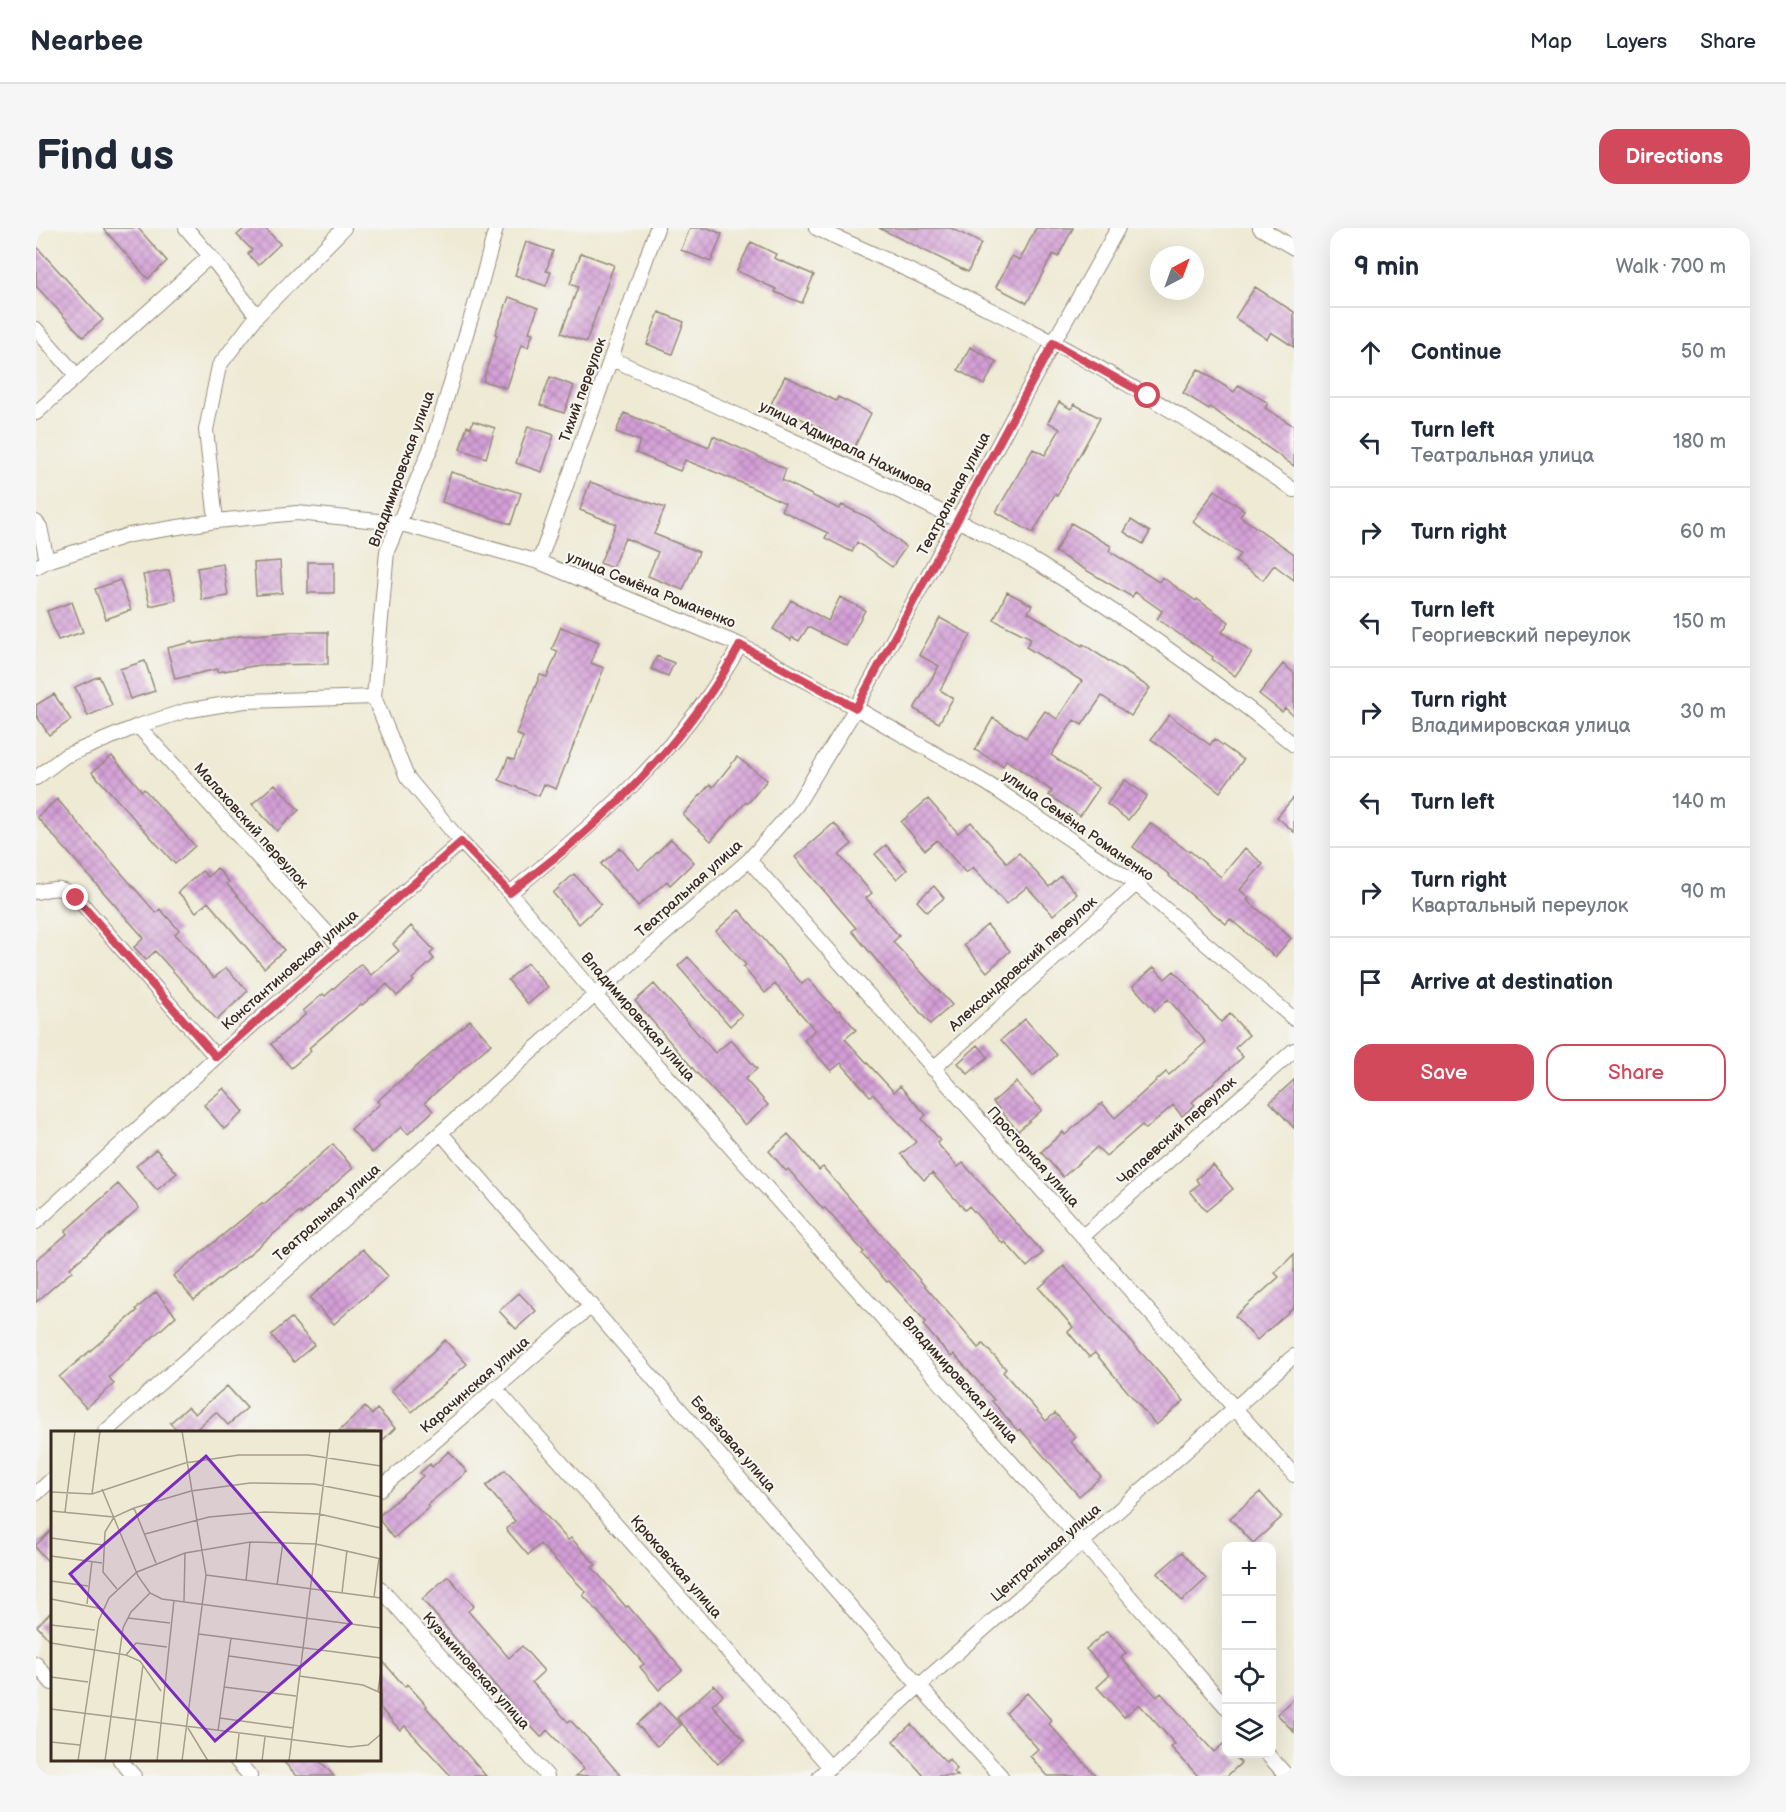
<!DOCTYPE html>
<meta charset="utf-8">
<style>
body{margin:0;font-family:"Balsamiq Sans",sans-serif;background:#f6f6f7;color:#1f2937}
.controls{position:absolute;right:18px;bottom:18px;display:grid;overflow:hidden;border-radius:12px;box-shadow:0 6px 24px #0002}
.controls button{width:54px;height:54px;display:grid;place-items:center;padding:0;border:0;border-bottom:2px solid #e0e1e3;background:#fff;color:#1f2937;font:30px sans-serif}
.compass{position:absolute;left:1114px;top:18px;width:54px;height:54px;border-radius:50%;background:#fff;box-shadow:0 6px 24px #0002;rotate:41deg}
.stop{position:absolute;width:18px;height:18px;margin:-14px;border:4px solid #d1495b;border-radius:50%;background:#fff}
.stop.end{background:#d1495b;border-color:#fff;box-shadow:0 2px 6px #0008}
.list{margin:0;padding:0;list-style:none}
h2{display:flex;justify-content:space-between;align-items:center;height:78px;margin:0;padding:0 24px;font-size:26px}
h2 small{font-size:20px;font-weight:400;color:#747a83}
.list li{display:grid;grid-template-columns:39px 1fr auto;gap:18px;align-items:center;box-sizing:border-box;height:90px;padding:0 24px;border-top:2px solid #e0e1e3}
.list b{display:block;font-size:22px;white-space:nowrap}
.list p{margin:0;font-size:20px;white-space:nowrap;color:#747a83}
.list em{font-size:20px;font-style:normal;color:#747a83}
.actions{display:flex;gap:12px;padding:18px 24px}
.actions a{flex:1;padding:14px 0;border:2px solid #d1495b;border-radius:18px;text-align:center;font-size:21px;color:#d1495b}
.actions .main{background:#d1495b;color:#fff}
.icon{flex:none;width:33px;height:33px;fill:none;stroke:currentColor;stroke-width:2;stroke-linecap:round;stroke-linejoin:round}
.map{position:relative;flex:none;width:1258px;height:1548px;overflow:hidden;border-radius:18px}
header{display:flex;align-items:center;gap:36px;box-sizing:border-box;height:84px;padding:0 30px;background:#fff;border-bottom:2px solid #e0e1e3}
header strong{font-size:28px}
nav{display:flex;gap:33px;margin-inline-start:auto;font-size:21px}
.intro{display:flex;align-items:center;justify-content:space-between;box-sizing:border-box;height:144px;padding:0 36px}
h1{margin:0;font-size:42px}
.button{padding:15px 27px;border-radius:18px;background:#d1495b;color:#fff;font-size:21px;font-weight:700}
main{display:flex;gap:36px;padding:0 36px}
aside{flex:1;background:#fff;border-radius:18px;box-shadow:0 6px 24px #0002}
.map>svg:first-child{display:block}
</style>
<header>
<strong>Nearbee</strong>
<nav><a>Map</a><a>Layers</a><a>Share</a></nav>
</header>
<div class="intro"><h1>Find us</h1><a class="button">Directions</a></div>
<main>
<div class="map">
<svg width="1258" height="1548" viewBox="0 0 1258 1548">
<defs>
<pattern id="building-cross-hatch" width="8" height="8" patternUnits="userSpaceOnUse" patternTransform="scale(1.5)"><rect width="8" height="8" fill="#d49fd7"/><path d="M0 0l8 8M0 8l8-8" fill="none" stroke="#ad82ae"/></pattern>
</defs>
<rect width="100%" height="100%" fill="#f6f6f2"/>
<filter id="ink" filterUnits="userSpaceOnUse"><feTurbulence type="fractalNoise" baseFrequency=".0167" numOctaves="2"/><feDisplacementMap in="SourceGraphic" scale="12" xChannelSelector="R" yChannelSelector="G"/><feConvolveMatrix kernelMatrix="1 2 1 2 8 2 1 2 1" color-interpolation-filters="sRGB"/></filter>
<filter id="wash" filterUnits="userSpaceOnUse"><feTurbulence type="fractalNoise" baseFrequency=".008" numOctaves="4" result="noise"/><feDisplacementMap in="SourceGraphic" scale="24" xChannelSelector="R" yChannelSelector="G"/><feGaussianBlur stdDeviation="1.35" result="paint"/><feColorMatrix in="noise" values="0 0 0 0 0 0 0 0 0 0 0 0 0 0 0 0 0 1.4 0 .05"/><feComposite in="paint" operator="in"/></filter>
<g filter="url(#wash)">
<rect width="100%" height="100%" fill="#eeead4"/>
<g id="blocks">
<path fill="url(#building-cross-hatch)" d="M67,0H102L131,33L112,51Z
M209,0H229L244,16L222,37L212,26L216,22L201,7Z
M654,0H672L686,6L675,34L645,22Z
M843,0H915L945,15L932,44Z
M1000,0H1037L1022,29L1017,26L991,75L960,59L976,28L984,32Z
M490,14L517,23L510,43L515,44L510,58L479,47Z
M715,14L740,26L738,30L778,47L766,75L739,64L740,61L701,43Z
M0,18L67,92L47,109L0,58Z
M545,25L578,37L550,114L525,105L542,59L534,56Z
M1219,59L1258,84V119L1235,104L1231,111L1199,90Z
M473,69L502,80L493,104L497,105L492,119L485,117L471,160L447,153L461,107L459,106Z
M623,84L648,94L636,126L611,116Z
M934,119L961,134L948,157L922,142Z
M1162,141L1198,164L1203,157L1232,175L1229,180L1258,198V238L1174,179L1173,181L1147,165Z
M749,148L800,173L802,169L835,185L818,220L785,204L786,201L735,176Z
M514,149L538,158L528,185L504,177Z
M1023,174L1035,181L1038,176L1064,190L1021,268L1019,266L997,305L960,284L997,221L1009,227L1024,201L1012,194Z
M588,185L673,219L677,208L750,241L746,252L803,281L806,277L833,290L870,319L856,339L821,314L816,324L789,310L792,305L745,282L749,275L706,255L649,232L644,243L600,225L604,213L580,204Z
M437,193L459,200L450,230L424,221L431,198L435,200Z
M492,198L518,207L506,244L480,235Z
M415,244L485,265L475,296L406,274Z
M554,254L629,280L618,306L663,324L647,362L612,348L622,324L589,310L576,340L564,335L580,296L544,282Z
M1179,262L1208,282L1204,288L1258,326V352L1238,337L1227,352L1199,333L1204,326L1157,294Z
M1095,292L1114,304L1107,316L1088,304Z
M1035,295L1075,318L1073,323L1123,354L1126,349L1160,373L1161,371L1193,394L1186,404L1216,425L1199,448L1176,431L1177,429L1121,391L1126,383L1099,364L1096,369L1019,324Z
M244,333L246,365L220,367L218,335Z
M272,334H298V365H272Z
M187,336L192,368L166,372L161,340Z
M133,342L140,372L114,378L107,347Z
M84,352L95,382L70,391L59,361Z
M971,364L996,377L992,384L1046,418L1047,416L1114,460L1095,488L1066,468L1046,497L1038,492L1015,527L1063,560L1044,588L1013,567L1016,563L970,532L967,538L939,522L957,490L990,510L1009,483L1021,491L1046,453L990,419L995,410L958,392Z
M804,369L829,382L810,418L772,399L763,413L756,409L755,412L737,401L755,372L792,393Z
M36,374L47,404L22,412L11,383Z
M904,390L935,407L904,462L917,470L903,495L878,481L903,438L883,427Z
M525,399L563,414L555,435L568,440L520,561L508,556L503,568L463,552L472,530L478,532L487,509L480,506L504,447L511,449L522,423L516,421Z
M254,404H292V436L224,437L181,444V441L139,451L131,420L157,414V416L204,408Z
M621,428L638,435L632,448L615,441Z
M109,433L119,463L94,471L84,441Z
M1247,436L1258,445V488L1249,480L1246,484L1223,466Z
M63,448L76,477L52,488L39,459Z
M18,466L35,492L13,507L0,487V477Z
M1133,487L1174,517L1178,511L1207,532L1184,564L1115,511Z
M76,528L106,563L108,561L159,618L139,636L56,544Z
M701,529L731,552L712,575L710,574L675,613L647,587L674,556L677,559Z
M1089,552L1111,568L1092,592L1071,576Z
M239,556L263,582L241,603L216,576Z
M1258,569V604L1241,589Z
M21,571L120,685L124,681L143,702L139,706L178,750L190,740L212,763L181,792L119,723L110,732L98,719L108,710L1,589Z
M892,571L922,605L935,594L971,635L983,625L1013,659L1025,648L1041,666L1017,687L991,659L970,676L937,639L930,645L901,612L889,622L865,594Z
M798,595L816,616L803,627L836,665L830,670L863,708L857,714L916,777L894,796L816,703L820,700L759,629Z
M1114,595L1153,624L1154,623L1185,649L1209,620L1227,636L1204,662L1213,670L1211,672L1255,710L1239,729L1194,691L1190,696L1133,648L1134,647L1097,619Z
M635,611L658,634L634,657L631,653L602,678L565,636L584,620L603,642Z
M850,617L871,642L861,651L839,626Z
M181,640L193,654L191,656L248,722L228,740L172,674L160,684L142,664L166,643L172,649Z
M538,646L565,676L543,696L517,665Z
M898,658L908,670L891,684L881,673Z
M703,682L766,756L772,751L801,783L803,782L820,802L809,811L858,864L864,858L890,887L886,891L904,912L901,915L922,939L927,935L1007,1025L991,1039L969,1014L967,1016L933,978L929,982L896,945L888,952L865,926L880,914L837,866L834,868L805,835L795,843L768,812L779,802L739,756L729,765L707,739L710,737L680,703Z
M951,697L974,723L951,744L928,717Z
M375,698L398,722L394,726L398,731L376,751L378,753L361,768L351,756L326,777L325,776L273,820L275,823L255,840L235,816L270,786L267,783L287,766L289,768L325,736L335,747L363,723L357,716Z
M652,729L706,787L694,798L642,738Z
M491,735L512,759L492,776L472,752Z
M1118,739L1129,751L1138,743L1185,794L1194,786L1213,807L1199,820L1207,829L1156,874L1159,877L1146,888L1137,877L1110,901L1106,897L1070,928L1061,919L1027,949L1005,924L1027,904L1029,907L1066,875L1079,890L1130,844L1133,847L1170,814L1132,771L1119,783L1097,758Z
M618,756L679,825L695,812L721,841L709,851L732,877L709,897L659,843L599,773Z
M989,791L1021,827L997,848L965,812Z
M434,792L455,816L389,874L397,883L372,906L365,899L336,925L315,901L344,876L341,873Z
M942,817L952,829L932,846L922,835Z
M1258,852V900L1234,874Z
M980,854L1006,882L982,903L957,874Z
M188,860L208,884L188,901L168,877Z
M752,906L783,942L787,939L942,1120L947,1116L970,1141L967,1144L1010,1193L1019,1185L1040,1209L1035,1214L1065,1249L1043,1268L984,1201L982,1203L956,1173L958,1172L918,1126L915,1129L887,1097L890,1094L853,1053L851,1054L826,1026L828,1024L789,980L787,981L752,941L750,943L733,923Z
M297,916L317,940L265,986L264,984L158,1072L137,1048L226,975L228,976Z
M120,921L141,945L121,962L100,938Z
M1177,937L1197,961L1170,983L1154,963L1163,956L1160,951Z
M82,956L103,980L34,1040L36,1043L0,1074V1032L31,1006L29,1003Z
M327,1021L352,1048L298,1096L274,1070Z
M1258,1026V1079L1221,1112L1199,1088L1243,1049L1239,1045Z
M1028,1038L1148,1173L1120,1197L1059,1125L1053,1129L1032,1104L1037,1099L1003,1060Z
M120,1064L140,1088L73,1149L78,1156L50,1180L23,1149L101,1083L100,1081Z
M483,1065L500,1083L480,1101L463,1083Z
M255,1090L278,1117L258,1134L235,1107Z
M409,1112L431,1136L376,1184L355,1163Z
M191,1158L211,1180L192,1197L180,1184L157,1204H143L134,1195L152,1179L159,1186Z
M329,1179L336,1187L341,1181L359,1200L344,1215V1204H302Z
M413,1223L431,1244L391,1277L393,1279L358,1310L344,1293V1287L387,1248L384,1245L394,1236L396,1239Z
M469,1242L532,1312L535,1310L560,1337L556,1339L590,1379L592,1378L646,1442L623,1462L604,1439L608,1436L547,1367L550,1364L504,1316L492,1327L470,1301L479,1293L450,1258Z
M1224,1264L1246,1289L1217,1315L1194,1290Z
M16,1302V1338L0,1320V1317Z
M1146,1324L1170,1351L1146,1373L1122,1345Z
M412,1348L438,1378L432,1383L473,1430L486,1418L508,1443L496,1454L532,1494L534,1492L558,1517L585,1548H540L548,1541L511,1502L505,1509L479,1481L386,1371Z
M16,1383V1415L1,1398Z
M1071,1403L1090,1425L1085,1430L1121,1469L1125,1465L1178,1524L1187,1516L1191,1519V1526H1196L1205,1535L1191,1548H1162L1135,1519L1139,1516L1103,1476L1088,1489L1061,1459L1074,1447L1050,1421Z
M344,1430L369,1459L371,1456L391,1478L390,1479L450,1548H415L369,1498L364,1502L344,1480Z
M678,1457L687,1467L676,1477L708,1512L682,1536L641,1490Z
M991,1465L1016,1493L1013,1496L1060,1548H1012L994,1528L1002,1521L970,1485Z
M1258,1470V1504L1241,1486Z
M624,1475L645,1497L621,1518L601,1496Z
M875,1496L910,1534L913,1531L921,1541L918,1544L922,1548H888L857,1513Z
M246,1532H283L298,1548H261Z"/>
</g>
</g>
<g filter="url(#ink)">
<use href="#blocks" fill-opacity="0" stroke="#948a79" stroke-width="1.5"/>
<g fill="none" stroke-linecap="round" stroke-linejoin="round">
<g stroke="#948a79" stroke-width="16">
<path id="minor" d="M150,0L174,28L221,88
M460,0L442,67L396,217L351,323L338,469L371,549L425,614L474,665L559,767L1047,1315L1190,1479
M780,0C839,27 899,53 957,83C1061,135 1161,196 1258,262
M1224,0L1258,20
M0,101L40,147
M576,131C673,174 770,217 865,264C910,286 955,308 998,333C1089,388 1176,450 1258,517
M0,185L174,28
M180,293L170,202L183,138L221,88L308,0
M0,294L4,299L11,333
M503,334L621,0
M0,339L11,333L93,307L180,293L261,285L362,295L503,334L704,417L820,480L952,556L1100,656L1258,791
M102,498L305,720
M0,550L29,528L102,498L149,483L208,473L338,469
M713,632L1258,1247
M0,664C18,660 25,657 41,670L180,829
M474,665C562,594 649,518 704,417
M897,841L1100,656
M405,905L883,1458L965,1548
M0,994L180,829L425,614
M1046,1009L1258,822
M460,1161L794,1539
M69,1204L559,767L713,632L760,578L820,480L1017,115L1082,0
M344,1261L556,1077
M0,1266L16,1251
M344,1360L511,1548
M0,1436L16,1455
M1231,1526L1251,1548
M84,1532L98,1548
M200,1532L214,1548
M784,1548L883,1458L1258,1128"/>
</g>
<use href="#minor" stroke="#fff" stroke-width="14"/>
</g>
</g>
<g fill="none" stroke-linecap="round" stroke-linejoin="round" filter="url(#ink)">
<path stroke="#d1495b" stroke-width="8" d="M40,670L180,829L425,614L474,665C495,648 518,631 539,613C603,558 663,492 704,417L820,480L1017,115L1112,168"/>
</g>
<g text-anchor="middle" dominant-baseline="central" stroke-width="4.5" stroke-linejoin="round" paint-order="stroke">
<g font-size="15" fill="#3b2a1e" stroke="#f6f6f2">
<text transform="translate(547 162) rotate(-70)">Тихий переулок</text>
<text transform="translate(810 219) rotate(26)">улица Адмирала Нахимова</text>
<text transform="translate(366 241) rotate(-70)">Владимировская улица</text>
<text transform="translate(918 266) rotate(-62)">Театральная улица</text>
<text transform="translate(615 362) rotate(22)">улица Семёна Романенко</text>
<text transform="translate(215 598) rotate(48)">Малаховский переулок</text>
<text transform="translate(1042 598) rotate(35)">улица Семёна Романенко</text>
<text transform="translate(653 661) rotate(-42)">Театральная улица</text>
<text transform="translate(987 736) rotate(-42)">Александровский переулок</text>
<text transform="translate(254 742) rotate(-41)">Константиновская улица</text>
<text transform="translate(602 789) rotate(49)">Владимировская улица</text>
<text transform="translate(1141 903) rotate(-42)">Чапаевский переулок</text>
<text transform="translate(997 929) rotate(48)">Просторная улица</text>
<text transform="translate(291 985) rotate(-42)">Театральная улица</text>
<text transform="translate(924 1152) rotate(48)">Владимировская улица</text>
<text transform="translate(439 1157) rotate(-41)">Карачинская улица</text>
<text transform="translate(697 1216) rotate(49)">Берёзовая улица</text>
<text transform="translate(1010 1325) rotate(-41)">Центральная улица</text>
<text transform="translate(640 1339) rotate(49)">Крюковская улица</text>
<text transform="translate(440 1443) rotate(48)">Кузьминовская улица</text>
</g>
</g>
<g transform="translate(15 1203)">
<rect width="330" height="330" fill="#eeead4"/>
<path fill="none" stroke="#a69d8b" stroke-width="1.5" d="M131,0L155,144L131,330M51,58L87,145L99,162L111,168L330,197M0,61L41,63L134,32L188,24H257L330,35M41,63L49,0M83,77L105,132M0,80L63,86M14,81L24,0M94,103L158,86L214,81L268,83L330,97M0,107L52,114M0,125L51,132M155,144L330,167M0,150L37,155M195,150L199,111M226,154L232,111M66,158L52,141L54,101L63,86L83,77L140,60L199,52L263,53L330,66M291,162L296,119M323,166L328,127M0,168L52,178M133,170L134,122M36,173L41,130M77,187L119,192M0,194L44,199M148,203L330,227M0,212L75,224L89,230L110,260M75,224L85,212L116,216M178,225L249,235M248,245L312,254L330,262M0,246L37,251M173,256L245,265M327,260L330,239M0,278L299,316L317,314L330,303M169,287L242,297M137,297L157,330M167,300L180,207M0,311L29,314M27,330L48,189L58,167L86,141L134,122L199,111L265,113L330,128M54,330L72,197L80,181L99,162M79,330L92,234M106,330L123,169M185,330L188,303M211,330L214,306M238,330L279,0"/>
<path fill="#7b2cbf" fill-opacity="0.15" stroke="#7b2cbf" stroke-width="3" d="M155,25L300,192L164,310L19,143Z"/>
<rect width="330" height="330" fill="none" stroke="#3b2a1e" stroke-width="3"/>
</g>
</svg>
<div class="controls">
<button>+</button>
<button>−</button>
<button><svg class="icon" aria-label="locate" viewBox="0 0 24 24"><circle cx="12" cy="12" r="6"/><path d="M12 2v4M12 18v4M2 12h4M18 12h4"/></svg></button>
<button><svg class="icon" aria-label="layers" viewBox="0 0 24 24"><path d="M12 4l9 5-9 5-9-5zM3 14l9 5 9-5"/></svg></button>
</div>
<svg class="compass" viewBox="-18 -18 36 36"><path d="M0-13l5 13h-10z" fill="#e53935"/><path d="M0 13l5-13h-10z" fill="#747a83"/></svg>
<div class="stop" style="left:1112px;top:168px"></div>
<div class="stop end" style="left:40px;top:670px"></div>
</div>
<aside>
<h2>9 min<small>Walk · 700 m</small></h2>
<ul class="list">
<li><svg class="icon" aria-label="ahead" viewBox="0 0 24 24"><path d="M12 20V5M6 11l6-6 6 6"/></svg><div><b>Continue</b></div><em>50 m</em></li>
<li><svg class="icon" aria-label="left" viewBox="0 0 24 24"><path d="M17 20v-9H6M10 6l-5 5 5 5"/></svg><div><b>Turn left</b><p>Театральная улица</p></div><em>180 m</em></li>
<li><svg class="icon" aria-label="right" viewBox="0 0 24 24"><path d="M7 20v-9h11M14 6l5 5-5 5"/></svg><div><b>Turn right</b></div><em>60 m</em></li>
<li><svg class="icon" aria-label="left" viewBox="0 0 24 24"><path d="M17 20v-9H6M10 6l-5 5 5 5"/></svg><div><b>Turn left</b><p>Георгиевский переулок</p></div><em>150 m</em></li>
<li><svg class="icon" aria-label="right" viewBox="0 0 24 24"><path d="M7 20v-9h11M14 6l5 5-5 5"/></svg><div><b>Turn right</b><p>Владимировская улица</p></div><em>30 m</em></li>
<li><svg class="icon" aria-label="left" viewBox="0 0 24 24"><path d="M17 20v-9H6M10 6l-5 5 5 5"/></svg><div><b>Turn left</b></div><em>140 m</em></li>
<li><svg class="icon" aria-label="right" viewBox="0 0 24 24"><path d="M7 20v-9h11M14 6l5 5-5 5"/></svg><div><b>Turn right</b><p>Квартальный переулок</p></div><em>90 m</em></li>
<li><svg class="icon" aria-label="arrive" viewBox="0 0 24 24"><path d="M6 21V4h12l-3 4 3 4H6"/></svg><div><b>Arrive at destination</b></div></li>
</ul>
<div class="actions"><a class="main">Save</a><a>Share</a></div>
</aside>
</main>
